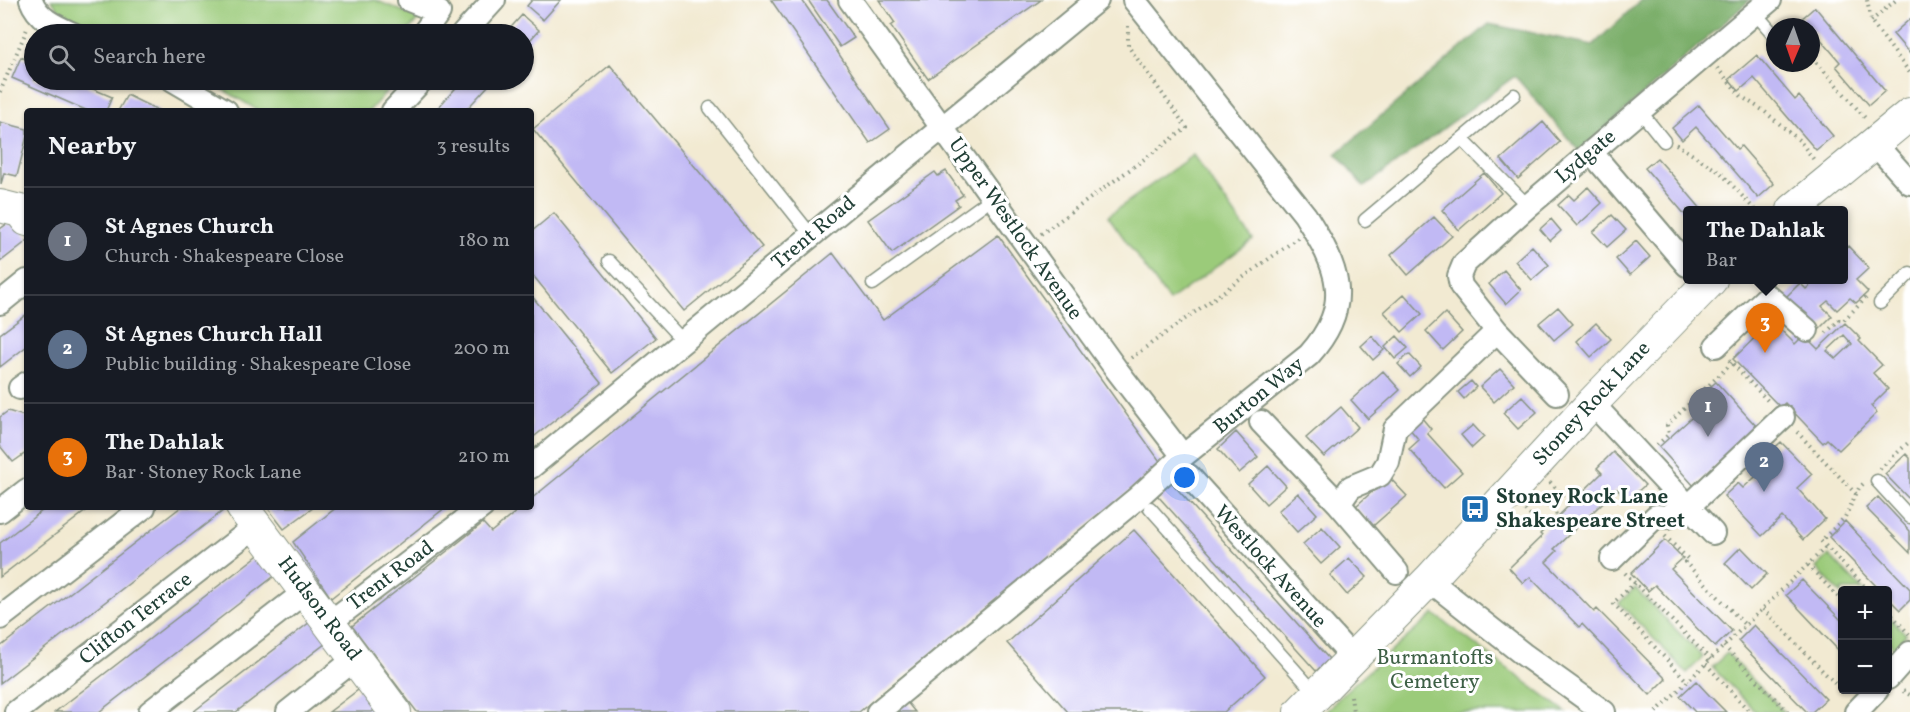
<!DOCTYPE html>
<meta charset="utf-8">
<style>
body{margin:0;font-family:Vollkorn,serif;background:#242831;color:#f1f3f6}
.controls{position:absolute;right:18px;bottom:18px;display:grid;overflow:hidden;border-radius:6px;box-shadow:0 2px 4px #0004}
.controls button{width:54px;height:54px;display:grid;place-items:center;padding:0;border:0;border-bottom:2px solid #363941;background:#171b24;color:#f1f3f6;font:30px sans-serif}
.compass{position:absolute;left:1766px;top:18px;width:54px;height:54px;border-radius:50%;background:#171b24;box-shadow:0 2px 4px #0004;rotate:182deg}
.you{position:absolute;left:1185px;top:478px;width:21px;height:21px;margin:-15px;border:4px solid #fff;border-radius:50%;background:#1a73e8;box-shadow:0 0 0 9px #1a73e833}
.badge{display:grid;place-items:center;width:39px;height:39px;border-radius:50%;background:#2563eb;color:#fff;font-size:20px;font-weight:700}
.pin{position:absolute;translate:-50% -50px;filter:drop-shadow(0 2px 3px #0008)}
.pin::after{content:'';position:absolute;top:32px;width:21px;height:18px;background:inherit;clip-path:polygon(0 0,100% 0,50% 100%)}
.popup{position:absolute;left:1683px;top:206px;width:165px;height:78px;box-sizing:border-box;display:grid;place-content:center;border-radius:6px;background:#171b24;filter:drop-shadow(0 2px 4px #0005);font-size:20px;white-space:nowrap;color:#9ea1a6}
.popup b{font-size:22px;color:#f1f3f6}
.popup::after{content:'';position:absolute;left:50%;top:100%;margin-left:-12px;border:12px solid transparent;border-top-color:#171b24}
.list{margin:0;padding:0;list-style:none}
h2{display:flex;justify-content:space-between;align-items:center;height:78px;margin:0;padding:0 24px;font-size:26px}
h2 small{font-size:20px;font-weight:400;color:#9ea1a6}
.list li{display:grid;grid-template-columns:39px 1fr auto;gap:18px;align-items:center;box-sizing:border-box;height:108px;padding:0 24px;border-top:2px solid #363941}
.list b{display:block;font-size:22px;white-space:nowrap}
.list p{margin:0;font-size:20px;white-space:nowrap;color:#9ea1a6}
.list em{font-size:20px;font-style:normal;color:#9ea1a6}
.icon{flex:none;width:33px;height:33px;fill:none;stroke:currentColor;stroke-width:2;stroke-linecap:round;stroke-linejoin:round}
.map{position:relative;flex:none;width:1910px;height:712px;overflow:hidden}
.search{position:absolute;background:#171b24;box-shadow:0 2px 4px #0004;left:24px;top:24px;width:510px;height:66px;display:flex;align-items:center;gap:15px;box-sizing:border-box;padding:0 21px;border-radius:33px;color:#9ea1a6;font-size:22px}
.panel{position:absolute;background:#171b24;box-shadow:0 2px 4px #0004;left:24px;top:108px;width:510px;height:402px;border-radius:6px}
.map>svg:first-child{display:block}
</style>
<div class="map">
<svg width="1910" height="712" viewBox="0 0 1910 712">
<rect width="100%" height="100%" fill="#fff"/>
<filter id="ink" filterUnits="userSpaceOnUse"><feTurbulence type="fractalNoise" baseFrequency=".0167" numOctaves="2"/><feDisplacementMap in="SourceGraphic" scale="12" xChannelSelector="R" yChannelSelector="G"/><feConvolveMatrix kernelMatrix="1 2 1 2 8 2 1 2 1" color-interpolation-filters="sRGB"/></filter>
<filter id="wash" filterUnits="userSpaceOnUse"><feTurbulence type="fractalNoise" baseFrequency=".008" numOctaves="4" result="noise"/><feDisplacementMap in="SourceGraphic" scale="24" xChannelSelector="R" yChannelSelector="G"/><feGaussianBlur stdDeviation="1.35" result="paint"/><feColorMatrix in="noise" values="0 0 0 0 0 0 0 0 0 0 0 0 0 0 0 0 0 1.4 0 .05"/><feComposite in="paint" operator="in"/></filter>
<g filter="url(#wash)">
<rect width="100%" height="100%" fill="#f2ead2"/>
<path fill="#9bcb7a" stroke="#5d8457" stroke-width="1.5" d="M51,0H375L420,18L405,34H114L62,13Z
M207,80H397L369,111H259Z
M1193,155L1253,240L1169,301L1108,216Z
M1829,555L1863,590H1842V595L1816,568Z
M1635,588L1703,657L1687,673L1619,603Z
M1434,614L1566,712H1325L1349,688Z
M1888,616L1906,634L1895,649L1888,641Z
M1727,653L1784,712H1756L1712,667Z"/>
<path fill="#7caf6a" stroke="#4e764f" stroke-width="1.5" d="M1641,0H1750L1579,151L1515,76L1364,187L1336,154L1489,24L1593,45Z"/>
<g id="blocks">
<path fill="#c1b9f4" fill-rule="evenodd" d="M532,0H561L543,20L527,6Z
M771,0H802L890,129L870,143Z
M808,0H827L854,38L840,47Z
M879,0H1041L928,79L891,26L895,23Z
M1815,7L1885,91L1869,105L1836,66L1840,62L1813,30L1811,31V27H1792Z
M522,15L539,30L524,47V34H505Z
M1910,19V54L1893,34Z
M1757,55L1795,100L1799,96L1833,136L1816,150L1754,78L1739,91L1729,79Z
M21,57L34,63V80H72L112,97L106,111H88L12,78Z
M610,65L762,247L684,311L533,129Z
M463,80H480L488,86L465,111H435Z
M127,95L141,102L160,111H118Z
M1699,105L1737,149L1741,146L1774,184L1758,198L1696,127L1682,140L1672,128Z
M0,122L27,129V136L17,176L4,173L1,184Z
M1543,122L1560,142L1518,179L1501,159Z
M1657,158L1674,177L1702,210H1687V217L1645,168Z
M946,171L963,195L955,200L959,205L892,253L868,220L935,172L938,176Z
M1484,173L1501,193L1459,230L1442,210Z
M1588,187L1602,203L1577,226L1558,205L1569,195L1574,200Z
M554,213L656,338L612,373L531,273V232Z
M1612,215L1626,230L1607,247L1593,232Z
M1434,217L1452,236L1408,275L1391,255Z
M1551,219L1561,231L1550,241L1540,229Z
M7,224L19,227L27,237V241L0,262V229Z
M998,235L1162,464L859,712H417L352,626L483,523L491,532L522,507H531V499L833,253L883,320Z
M1636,241L1650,257L1630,275L1616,259Z
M1532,246L1549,265L1532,280L1515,261Z
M1848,246L1869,268L1856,280L1868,292L1856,303L1850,298L1837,310L1828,301L1822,306L1832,316L1817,331L1785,298L1800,283L1806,289L1816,280H1843V251Z
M1504,270L1521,290L1506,304L1489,284Z
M1404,294L1422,314L1402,332L1384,312Z
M531,295L602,383L531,439Z
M1558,307L1573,324L1554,340L1539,323Z
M1445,313L1462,332L1443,350L1426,331Z
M27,314V346L0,367V334Z
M1772,321L1795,344L1804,335L1818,349L1845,323L1861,339L1859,341L1882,365L1873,373L1888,389L1871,406L1877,413L1839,450L1827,439L1823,443L1785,403L1780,407L1733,359ZM1844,335L1852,344L1836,359L1827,351Z
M1596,323L1611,339L1591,357L1577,341Z
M1372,336L1384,350L1373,360L1361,346Z
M1397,336L1408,348L1395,359L1385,347Z
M1409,354L1421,367L1410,377L1398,364Z
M1500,369L1514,384L1494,402L1480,387Z
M1383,371L1400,390L1368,419L1351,400Z
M1471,381L1476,387L1464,399L1458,392Z
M1716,382L1758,428L1694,486L1659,447L1710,401L1703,393Z
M1522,396L1537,412L1518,429L1503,413Z
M1341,407L1358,427L1324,457L1306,438Z
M8,411L27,417V452L13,462L0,446V417Z
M1421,417L1431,429L1427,433L1462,472L1444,488L1409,449L1419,440L1409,428Z
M1473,425L1484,437L1472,448L1461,435Z
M1236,432L1258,457L1239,473L1218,449Z
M1781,442L1812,474L1797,488L1825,519L1803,540L1782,517L1762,536L1724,496L1738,483L1743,488L1774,460L1768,454Z
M1613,452L1645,485L1628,500L1617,489L1554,549L1557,551L1546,562L1594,612L1597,609L1666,679L1650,695L1582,624L1579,627L1530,577L1523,583L1509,568L1542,536L1540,534L1602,473L1597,468Z
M1906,454L1910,458V500L1885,474Z
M1268,466L1286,486L1266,504L1248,484Z
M1389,477L1407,496L1373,526L1356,506Z
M1171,482L1329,659L1316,671L1157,495Z
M1298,493L1317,514L1297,532L1278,511Z
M1878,497L1910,531V553L1866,508Z
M47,507H91L0,577V543Z
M181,507H228L0,683V647Z
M267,507H314L284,529Z
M337,507H446L331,598L293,542Z
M1845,521L1910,589V600L1900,610L1888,598V590H1880L1829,537Z
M1322,527L1340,547L1321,564L1303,544Z
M1134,530L1265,676L1224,712H1068L1007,643Z
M1665,540L1683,558L1671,569L1732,631L1715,647L1655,585L1648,591L1631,573Z
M1741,547L1767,574L1751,590L1725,563Z
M261,553L277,574L99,712H55Z
M1349,558L1367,577L1347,595L1330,575Z
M1802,580L1842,621V654L1786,595Z
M314,619L330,640L236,712H193Z
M1754,625L1826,699L1812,712H1807L1738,641Z
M1696,681L1710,696L1726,712H1695L1680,696Z
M362,687L378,707L372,712H329Z
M906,701L915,712H893Z"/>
</g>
</g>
<g filter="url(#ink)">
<use href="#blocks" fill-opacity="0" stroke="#889483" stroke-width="1.5"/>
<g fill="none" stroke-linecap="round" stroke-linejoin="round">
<g stroke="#889483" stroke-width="15">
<path id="lane" d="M1755,13L1775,36
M710,108L811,235
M1640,111L1664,141
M1463,140L1528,206
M1365,220L1514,95
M609,261L683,341
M873,284L992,198
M1880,303L1910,273
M1877,481L1910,517
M1150,508L1316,694"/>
</g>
<g stroke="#889483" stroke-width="26">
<path id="street" d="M31,0C38,19 55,26 73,34
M409,0L439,12L423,34
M850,0L1116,369L1183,456
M463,34L494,0
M173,80L226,111
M393,111L422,80
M1874,143L1910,183
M1591,152L1687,265
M0,303L27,281
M1497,331L1557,394
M1716,346L1768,296L1807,330
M20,388L27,383
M1592,403L1713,533
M1261,422L1339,504L1351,487L1380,475L1388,462L1395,429L1497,331L1461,286L1459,276L1464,264L1528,206L1770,0
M531,467L1097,0
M1189,476L1352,657
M1339,504L1397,572
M1688,507L1783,417
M0,511L27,490
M1612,559L1656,516L1668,517L1684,503
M1429,580L1523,654L1604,712
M0,618L144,507
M329,623L482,507
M1888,678L1910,653
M16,712L256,526
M150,712L306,591
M288,712L355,659
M878,712L1136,499L1183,456L1309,355C1355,304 1338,267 1305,215L1134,0
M1856,712L1877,690"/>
</g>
<g stroke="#889483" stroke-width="34">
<path id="secondary" d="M0,206L20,211L27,220
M1793,210L1910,114
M242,507L395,712
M1300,712L1429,580L1592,403L1711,280"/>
</g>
<path stroke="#889483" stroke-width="4" stroke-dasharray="1.5 4.5" stroke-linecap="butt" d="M1867,0L1871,21L1910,73
M1871,21L1896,0
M1811,59L1818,64L1867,120
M1717,68L1742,97L1764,111L1800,141L1814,160
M0,92L27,29
M1676,144L1721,173L1755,210
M1041,234L1187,128L1128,46V26
M1826,333L1839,320L1843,321L1866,298
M1131,358L1298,238
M1729,360L1769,402
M1797,432L1856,494
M1657,445L1669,434L1667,425L1732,363
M1880,469L1910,441
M1550,482L1570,503
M1863,484L1859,488L1845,517L1821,541L1868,590
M1539,496L1557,515
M1525,510L1543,528
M1665,536L1688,559L1685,562L1746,626
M1808,565L1842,601
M1625,573L1711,660
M1635,583L1613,603L1688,682
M1763,609L1846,695
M1888,611L1909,634
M1724,646L1788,712
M1706,664L1750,712
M1903,691L1910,695
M1351,696L1353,712
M1656,712L1826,547"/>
<use href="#lane" stroke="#fff" stroke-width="12"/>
<use href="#street" stroke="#fff" stroke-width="22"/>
<use href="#secondary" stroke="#fff" stroke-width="32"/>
</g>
</g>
<defs>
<g id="bus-square" transform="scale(1.5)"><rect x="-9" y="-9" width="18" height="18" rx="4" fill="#1f6fb2" stroke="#fff"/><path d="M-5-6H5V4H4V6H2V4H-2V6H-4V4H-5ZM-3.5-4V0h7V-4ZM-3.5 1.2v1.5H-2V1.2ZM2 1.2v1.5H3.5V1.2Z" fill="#fff"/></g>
</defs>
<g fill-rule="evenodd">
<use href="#bus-square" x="1475" y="509"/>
</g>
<g text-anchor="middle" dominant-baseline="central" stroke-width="6" stroke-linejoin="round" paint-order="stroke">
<g font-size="21" fill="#1f3d34" stroke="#fff">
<text transform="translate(1586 157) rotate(-40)">Lydgate</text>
<text transform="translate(1015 229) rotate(55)">Upper Westlock Avenue</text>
<text transform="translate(814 233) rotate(-40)">Trent Road</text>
<text transform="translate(1259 396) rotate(-39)">Burton Way</text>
<text transform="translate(1592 404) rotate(-47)">Stoney Rock Lane</text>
<text transform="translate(1270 567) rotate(48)">Westlock Avenue</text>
<text transform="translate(391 576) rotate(-37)">Trent Road</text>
<text transform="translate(319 609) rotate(53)">Hudson Road</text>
<text transform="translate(136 619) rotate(-38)">Clifton Terrace</text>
</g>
<g font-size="21" font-weight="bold" fill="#1f3d34" stroke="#fff" text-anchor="start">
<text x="1496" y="497">Stoney Rock Lane<tspan x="1496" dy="24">Shakespeare Street</tspan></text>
</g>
<g font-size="21" fill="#3e6046" stroke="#fff">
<text x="1435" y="658">Burmantofts<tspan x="1435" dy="24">Cemetery</tspan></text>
</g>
</g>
</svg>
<div class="controls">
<button>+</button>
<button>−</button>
</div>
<svg class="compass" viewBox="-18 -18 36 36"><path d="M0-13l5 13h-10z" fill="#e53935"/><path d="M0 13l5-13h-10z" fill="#9ea1a6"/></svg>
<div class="you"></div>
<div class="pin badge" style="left:1708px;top:437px;background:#6b7280">1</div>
<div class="pin badge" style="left:1764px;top:492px;background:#5c6f8a">2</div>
<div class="pin badge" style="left:1765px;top:353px;background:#e8710a">3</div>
<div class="popup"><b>The Dahlak</b>Bar</div>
<div class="search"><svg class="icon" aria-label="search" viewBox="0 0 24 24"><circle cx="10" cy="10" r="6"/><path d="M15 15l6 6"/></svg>Search here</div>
<section class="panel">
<h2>Nearby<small>3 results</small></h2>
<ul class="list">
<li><span class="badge" style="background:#6b7280">1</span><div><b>St Agnes Church</b><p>Church · Shakespeare Close</p></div><em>180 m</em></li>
<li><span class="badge" style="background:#5c6f8a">2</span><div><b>St Agnes Church Hall</b><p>Public building · Shakespeare Close</p></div><em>200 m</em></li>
<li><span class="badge" style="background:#e8710a">3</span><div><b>The Dahlak</b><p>Bar · Stoney Rock Lane</p></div><em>210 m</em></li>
</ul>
</section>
</div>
